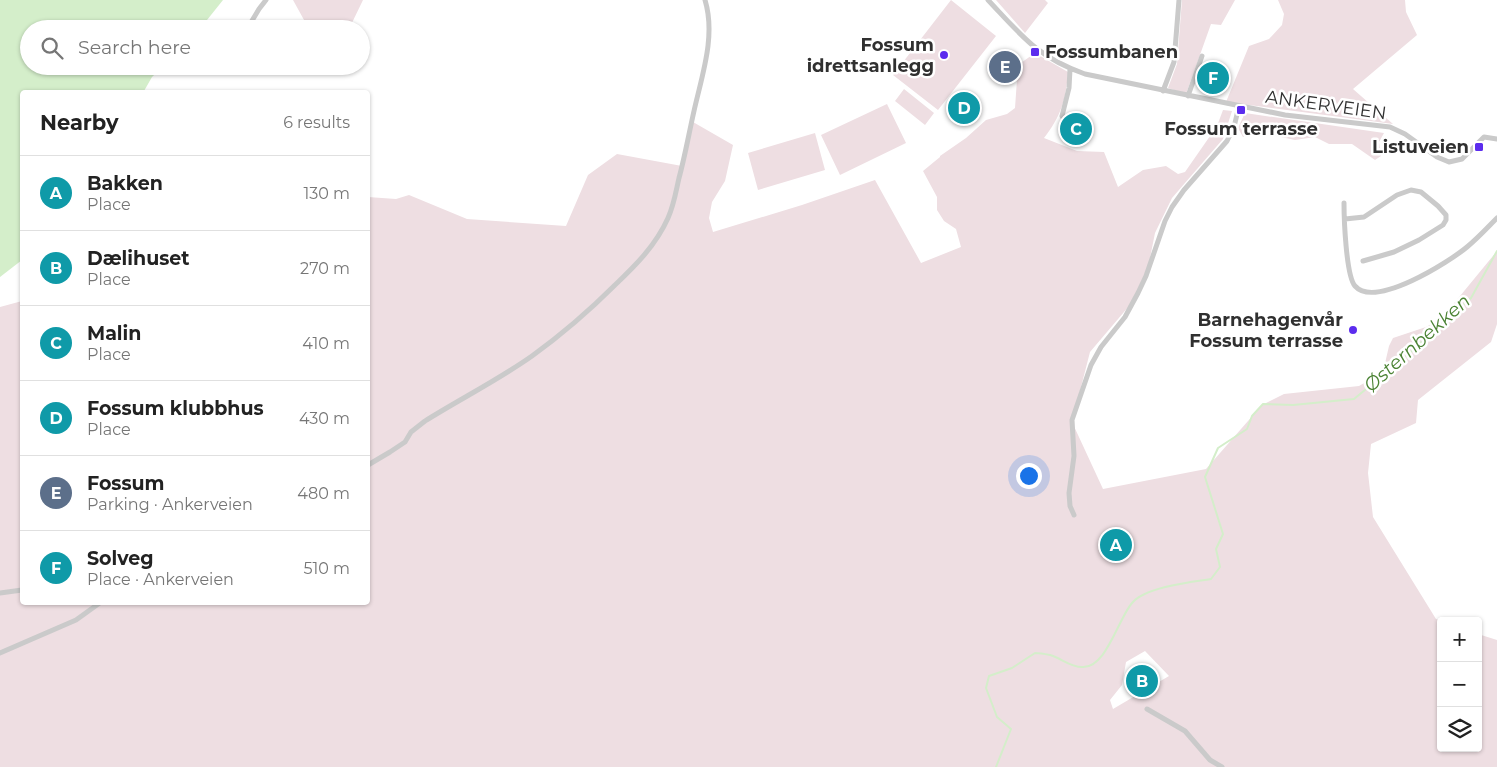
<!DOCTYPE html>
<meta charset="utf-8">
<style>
body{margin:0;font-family:Montserrat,sans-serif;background:#f2f2f2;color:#222}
.controls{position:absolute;right:15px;bottom:15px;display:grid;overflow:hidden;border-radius:5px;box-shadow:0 1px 4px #0004}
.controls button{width:45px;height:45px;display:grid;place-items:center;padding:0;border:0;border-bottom:1px solid #e0e0e0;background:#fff;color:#222;font:25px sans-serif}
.you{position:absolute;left:1028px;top:475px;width:18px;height:18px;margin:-12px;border:4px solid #fff;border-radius:50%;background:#1a73e8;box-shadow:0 0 0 8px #1a73e833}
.badge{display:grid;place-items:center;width:32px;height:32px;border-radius:50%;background:#d93025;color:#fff;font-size:16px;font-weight:700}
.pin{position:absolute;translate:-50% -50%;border:2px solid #fff;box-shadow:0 1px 5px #0006}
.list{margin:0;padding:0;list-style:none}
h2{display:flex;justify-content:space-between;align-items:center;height:65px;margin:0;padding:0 20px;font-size:21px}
h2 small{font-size:16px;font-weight:400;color:#767676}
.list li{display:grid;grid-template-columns:32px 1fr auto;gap:15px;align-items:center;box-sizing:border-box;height:75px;padding:0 20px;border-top:1px solid #e0e0e0}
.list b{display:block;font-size:19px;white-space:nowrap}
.list p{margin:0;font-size:16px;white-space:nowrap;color:#767676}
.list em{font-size:16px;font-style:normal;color:#767676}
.icon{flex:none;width:28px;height:28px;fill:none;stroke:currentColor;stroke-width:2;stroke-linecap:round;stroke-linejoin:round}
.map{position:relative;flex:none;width:1497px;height:767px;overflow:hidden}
.search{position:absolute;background:#fff;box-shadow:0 1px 4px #0004;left:20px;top:20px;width:350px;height:55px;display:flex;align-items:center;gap:12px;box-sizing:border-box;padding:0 18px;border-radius:28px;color:#767676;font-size:19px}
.panel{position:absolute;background:#fff;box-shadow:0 1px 4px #0004;left:20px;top:90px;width:350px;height:515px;border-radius:5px}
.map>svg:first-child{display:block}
</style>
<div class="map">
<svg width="1497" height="767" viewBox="0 0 1497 767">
<rect width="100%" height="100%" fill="#fff"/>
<path fill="#eedee2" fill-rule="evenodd" d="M293,0H363L349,29H309Z
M951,0L996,36L938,110L893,75Z
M996,0H1045L1048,3L1025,33Z
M1182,0H1235L1221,25L1211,24L1186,94L1168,88L1177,64Z
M1278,0H1405L1406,12L1417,35L1353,89L1393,124L1226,102L1249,46L1269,39L1282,25L1284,14Z
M1035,53L1068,72C1066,100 1061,116 1044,138L1077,151L1104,152L1118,187L1143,170L1166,166L1178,174L1185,172L1217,126L1223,110L1232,111L1223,139L1172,198L1155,233L1148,268L1135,299L1090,352L1072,422L1103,489L1206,469L1262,405L1284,394L1359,386L1383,372L1389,346L1393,338L1426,327L1442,318L1497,251V324L1491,342L1418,400L1416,423L1371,444L1368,473L1373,517L1436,619L1441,621V748H1478V634L1497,640V767H0V307L22,301V602H368V197L396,199L409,195L467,219L566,226L588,175L617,154L682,166L693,122L733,145L725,181L712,202L709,218L713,232L802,205L875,180L921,263L961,247L956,229L944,221L937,210V197L923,171L940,157V156L966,138L986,120L1007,114L1015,108L1018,65ZM1145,651L1169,676L1113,709L1110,700L1122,685L1126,662Z
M904,89L934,113L925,125L895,101Z
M887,104L906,143L840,175L821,135Z
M1245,113L1384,133L1379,142L1381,156L1375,160L1352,144H1329L1315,137L1295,140L1253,131L1243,137L1238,128Z
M815,133L825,170L758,190L748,153Z"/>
<path fill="#d4eeca" d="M0,0H223L207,20L202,29H29V66H163L152,77L144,91L141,92H22V260L0,277Z"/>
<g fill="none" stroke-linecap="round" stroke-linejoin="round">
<path stroke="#d4eeca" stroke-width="2" d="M144,91L150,92
M996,767L1011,729L997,717L986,688L989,676L1012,668L1035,653C1040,653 1045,654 1050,655C1061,658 1070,667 1082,667C1106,669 1118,619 1132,603C1145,587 1191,582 1211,579L1220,567L1216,549L1223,534L1205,477L1218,448L1247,429L1252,416L1263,404L1293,405L1354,399L1412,351L1471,298L1497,251"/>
<path stroke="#cacaca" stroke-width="5" d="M988,0C1021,35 1038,58 1085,74L1285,115L1390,127L1405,134L1437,157L1449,162L1462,159L1484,137L1497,139
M247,29L259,9L266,0
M1070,69L1069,88L1062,116C1065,123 1074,124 1081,122
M1163,91L1174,62L1179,0
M1188,96L1202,56
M1344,203C1344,218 1346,276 1355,286C1375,309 1449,262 1467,247C1478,238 1487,228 1497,218
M1345,219L1364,217L1397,195L1411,190L1421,192L1438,206L1446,215V220L1443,225L1419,240L1394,252L1363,261
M368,465L390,452L405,442L411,432L425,421C460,399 498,380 532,356C561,335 589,311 615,285C636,265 656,245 668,218C674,205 676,191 679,178C685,156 689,133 694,111C702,75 716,36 705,0
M1074,515L1070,506L1069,493L1074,456L1072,420L1091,365L1101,347L1125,317L1138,293L1146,276L1165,221L1172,207L1184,190L1227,141L1234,127L1239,106
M0,593L22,590
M0,653L76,620L101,602
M1147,709L1185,731L1210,760L1222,767"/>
</g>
<g fill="#5c2cee" stroke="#fff" stroke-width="2">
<rect x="1030" y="47" width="10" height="10" rx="2.5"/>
<circle cx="944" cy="55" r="5"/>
<rect x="1236" y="105" width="10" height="10" rx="2.5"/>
<rect x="1474" y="142" width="10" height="10" rx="2.5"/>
<circle cx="1353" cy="330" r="5"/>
</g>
<g text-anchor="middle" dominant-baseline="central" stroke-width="5" stroke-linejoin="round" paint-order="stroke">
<g font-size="18" font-weight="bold" fill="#303030" stroke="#fff" text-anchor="end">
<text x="934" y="45">Fossum<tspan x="934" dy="21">idrettsanlegg</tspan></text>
<text x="1045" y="52" text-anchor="start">Fossumbanen</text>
<text x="1241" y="129" text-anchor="middle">Fossum terrasse</text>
<text x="1469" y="147">Listuveien</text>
<text x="1343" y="320">Barnehagenvår<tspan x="1343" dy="21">Fossum terrasse</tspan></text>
</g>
<g font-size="18" fill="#303030" stroke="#fff">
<text transform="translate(1326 105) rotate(8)">ANKERVEIEN</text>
</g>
<g font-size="19" font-style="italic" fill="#4b8334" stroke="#fff">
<text transform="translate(1417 343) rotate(-42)">Østernbekken</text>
</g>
</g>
</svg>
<div class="controls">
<button>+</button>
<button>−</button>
<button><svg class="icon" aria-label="layers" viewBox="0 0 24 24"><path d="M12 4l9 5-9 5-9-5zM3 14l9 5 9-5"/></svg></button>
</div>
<div class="you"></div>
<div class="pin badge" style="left:1116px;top:545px;background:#0f9aa8">A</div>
<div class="pin badge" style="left:1142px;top:681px;background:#0f9aa8">B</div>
<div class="pin badge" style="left:1076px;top:129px;background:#0f9aa8">C</div>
<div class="pin badge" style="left:964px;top:108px;background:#0f9aa8">D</div>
<div class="pin badge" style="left:1005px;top:67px;background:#5c6f8a">E</div>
<div class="pin badge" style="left:1213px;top:78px;background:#0f9aa8">F</div>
<div class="search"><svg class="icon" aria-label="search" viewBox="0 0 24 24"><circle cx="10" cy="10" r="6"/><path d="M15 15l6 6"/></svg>Search here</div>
<section class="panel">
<h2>Nearby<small>6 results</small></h2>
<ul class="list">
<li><span class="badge" style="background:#0f9aa8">A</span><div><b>Bakken</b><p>Place</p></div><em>130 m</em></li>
<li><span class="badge" style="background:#0f9aa8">B</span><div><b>Dælihuset</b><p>Place</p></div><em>270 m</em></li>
<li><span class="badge" style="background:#0f9aa8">C</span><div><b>Malin</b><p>Place</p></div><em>410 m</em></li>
<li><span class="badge" style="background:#0f9aa8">D</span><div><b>Fossum klubbhus</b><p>Place</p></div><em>430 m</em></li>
<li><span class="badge" style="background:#5c6f8a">E</span><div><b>Fossum</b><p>Parking · Ankerveien</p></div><em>480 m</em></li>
<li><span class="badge" style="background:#0f9aa8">F</span><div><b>Solveg</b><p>Place · Ankerveien</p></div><em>510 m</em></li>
</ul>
</section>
</div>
